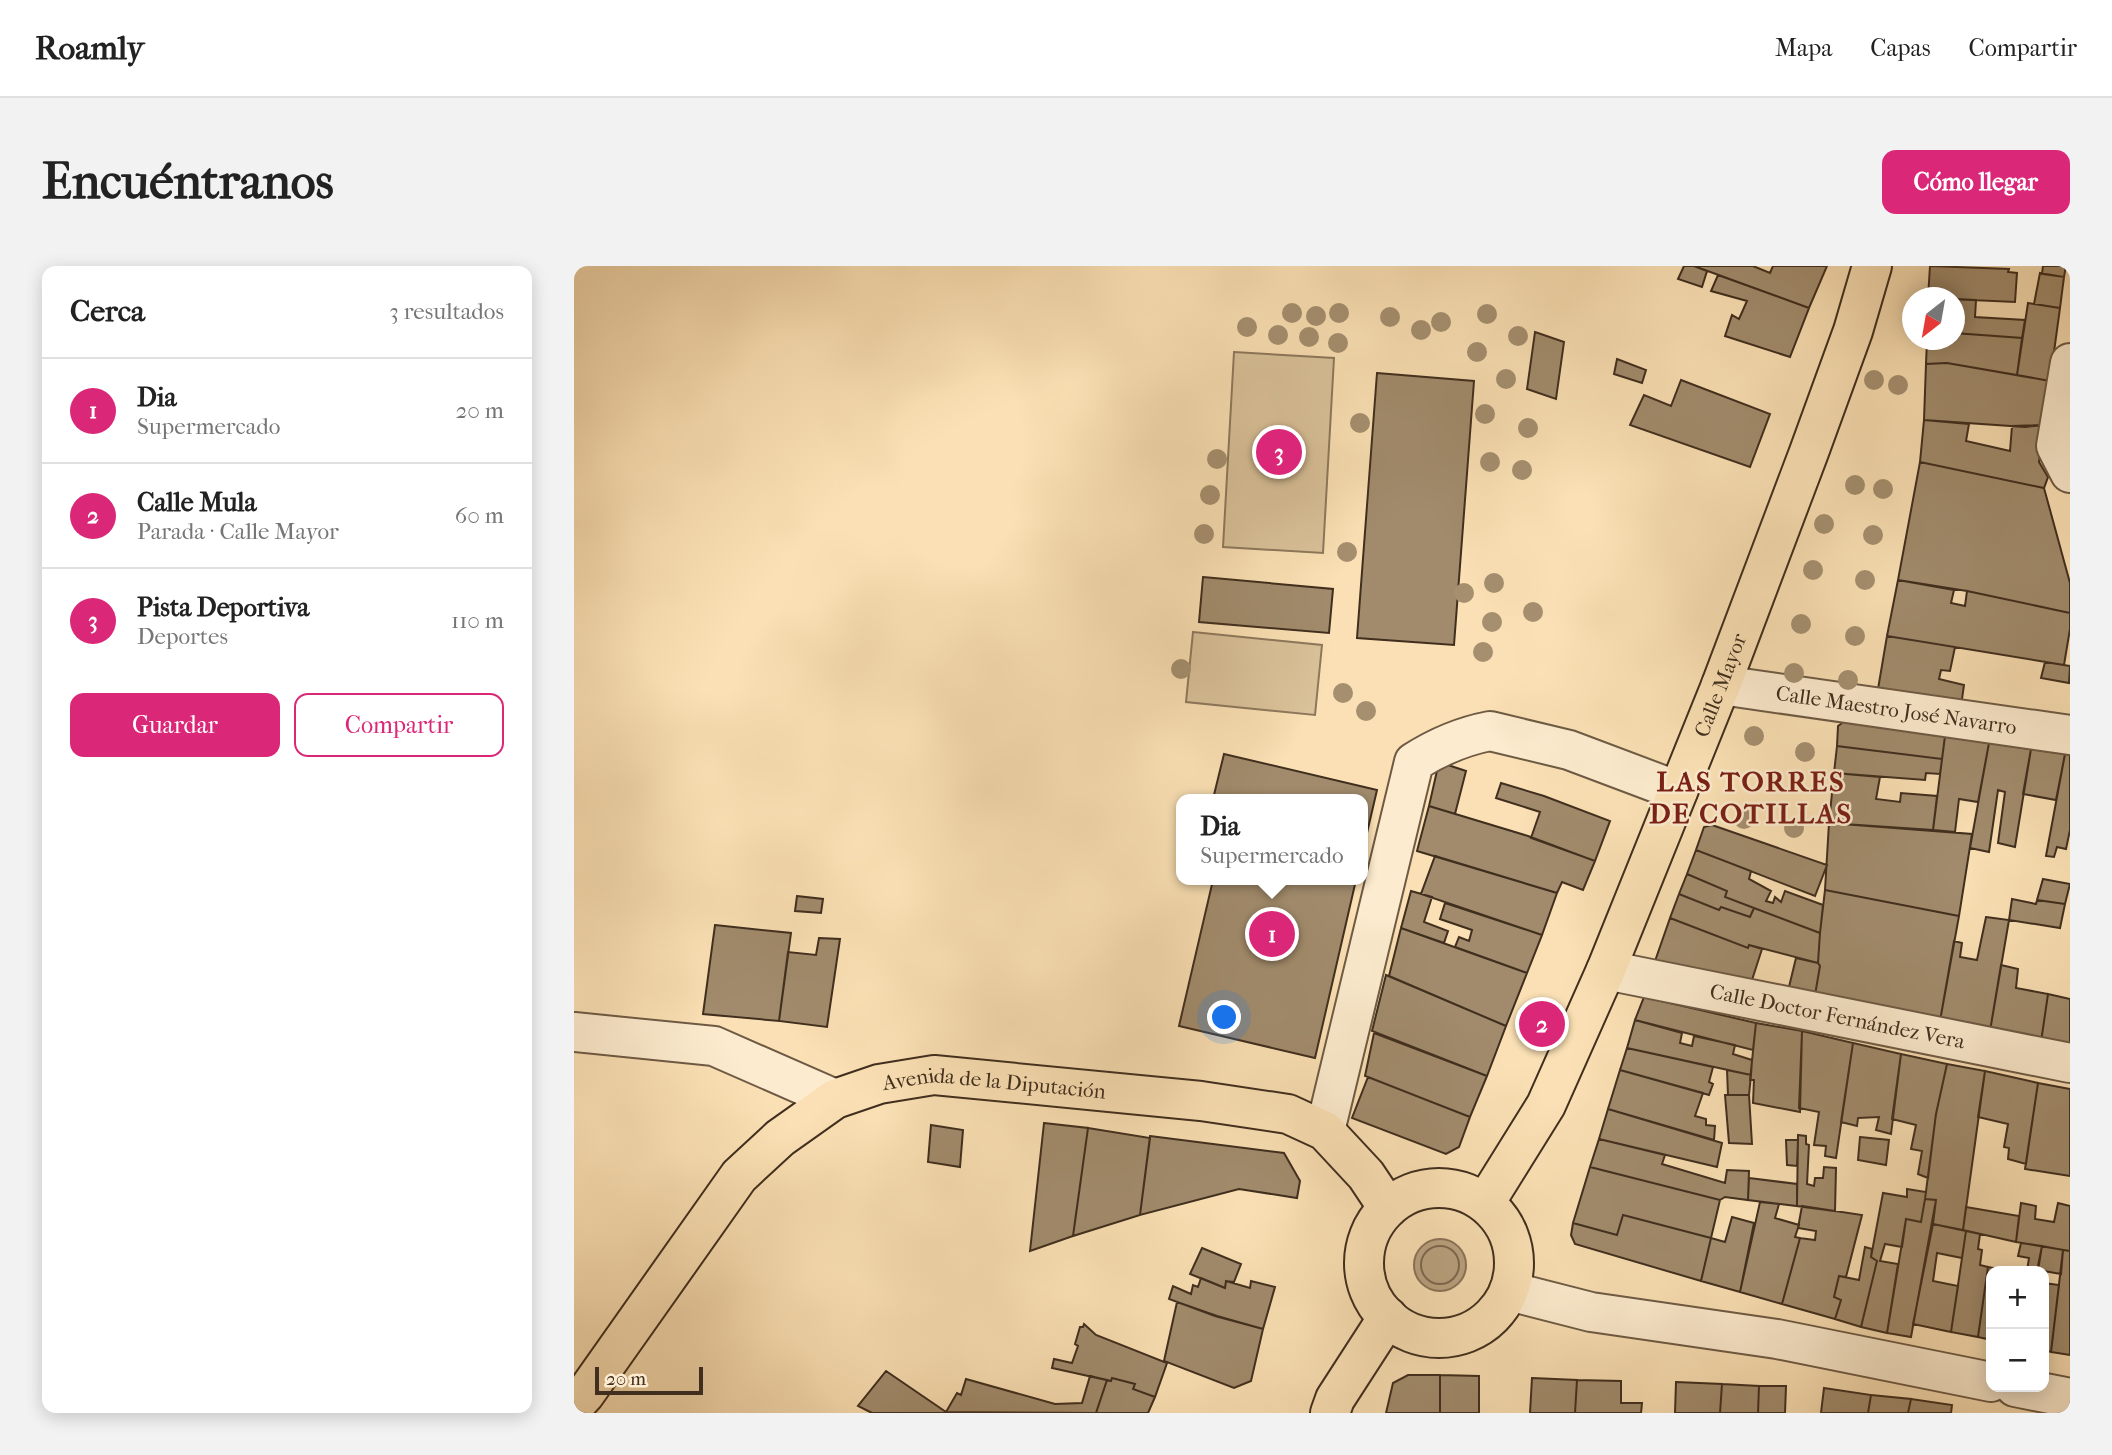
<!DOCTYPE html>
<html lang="es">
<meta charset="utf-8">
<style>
body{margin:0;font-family:"IM FELL French Canon",serif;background:#f2f2f2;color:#222}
.controls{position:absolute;right:21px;bottom:21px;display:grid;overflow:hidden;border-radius:14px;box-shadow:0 4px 18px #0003}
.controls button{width:63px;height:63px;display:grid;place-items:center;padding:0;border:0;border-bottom:2px solid #e0e0e0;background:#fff;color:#222;font:35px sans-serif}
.compass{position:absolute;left:1328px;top:21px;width:63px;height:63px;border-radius:50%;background:#fff;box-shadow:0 4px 18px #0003;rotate:211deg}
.scale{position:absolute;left:21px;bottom:18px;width:108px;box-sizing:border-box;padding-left:7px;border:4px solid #402e1e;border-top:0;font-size:19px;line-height:24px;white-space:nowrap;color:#402e1e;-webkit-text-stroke:5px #fcebce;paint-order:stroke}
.you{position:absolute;left:651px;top:752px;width:24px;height:24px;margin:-18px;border:5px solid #fff;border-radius:50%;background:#1a73e8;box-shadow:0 0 0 10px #1a73e833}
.badge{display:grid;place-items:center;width:46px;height:46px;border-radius:50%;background:#db2777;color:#fff;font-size:23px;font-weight:700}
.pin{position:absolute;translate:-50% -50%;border:4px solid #fff;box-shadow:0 2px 7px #0006}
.popup{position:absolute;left:602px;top:528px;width:192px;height:91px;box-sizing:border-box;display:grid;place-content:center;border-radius:14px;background:#fff;filter:drop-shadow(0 2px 5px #0005);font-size:23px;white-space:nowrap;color:#767676}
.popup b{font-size:26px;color:#222}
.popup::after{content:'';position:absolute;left:50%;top:100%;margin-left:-14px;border:14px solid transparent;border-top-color:#fff}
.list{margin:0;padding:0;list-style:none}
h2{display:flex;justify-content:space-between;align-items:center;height:91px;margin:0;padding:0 28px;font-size:30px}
h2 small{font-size:23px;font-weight:400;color:#767676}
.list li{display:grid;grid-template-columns:46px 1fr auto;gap:21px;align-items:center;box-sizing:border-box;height:105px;padding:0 28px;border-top:2px solid #e0e0e0}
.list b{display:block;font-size:26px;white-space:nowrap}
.list p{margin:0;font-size:23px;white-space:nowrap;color:#767676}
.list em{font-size:23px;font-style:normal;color:#767676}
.actions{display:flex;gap:14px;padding:21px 28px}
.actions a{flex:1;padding:16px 0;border:2px solid #db2777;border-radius:14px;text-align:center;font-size:24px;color:#db2777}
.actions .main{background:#db2777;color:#fff}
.map{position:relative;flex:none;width:1496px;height:1147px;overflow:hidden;border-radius:14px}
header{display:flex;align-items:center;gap:42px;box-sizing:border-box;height:98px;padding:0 35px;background:#fff;border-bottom:2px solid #e0e0e0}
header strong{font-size:33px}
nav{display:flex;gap:38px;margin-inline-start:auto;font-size:24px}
.intro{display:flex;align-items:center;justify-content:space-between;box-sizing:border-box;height:168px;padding:0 42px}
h1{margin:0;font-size:49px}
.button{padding:18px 32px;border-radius:14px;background:#db2777;color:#fff;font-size:24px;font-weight:700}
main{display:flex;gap:42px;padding:0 42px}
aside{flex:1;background:#fff;border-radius:14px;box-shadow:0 4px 18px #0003}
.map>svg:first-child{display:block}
</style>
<header>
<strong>Roamly</strong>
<nav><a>Mapa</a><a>Capas</a><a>Compartir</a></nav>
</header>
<div class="intro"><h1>Encuéntranos</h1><a class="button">Cómo llegar</a></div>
<main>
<aside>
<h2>Cerca<small>3 resultados</small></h2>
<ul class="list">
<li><span class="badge">1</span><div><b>Dia</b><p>Supermercado</p></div><em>20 m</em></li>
<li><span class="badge">2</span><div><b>Calle Mula</b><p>Parada · Calle Mayor</p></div><em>60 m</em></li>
<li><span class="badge">3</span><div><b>Pista Deportiva</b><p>Deportes</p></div><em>110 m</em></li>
</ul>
<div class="actions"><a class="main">Guardar</a><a>Compartir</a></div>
</aside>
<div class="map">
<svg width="1496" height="1147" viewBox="0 0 1496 1147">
<rect width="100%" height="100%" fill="#fae0b4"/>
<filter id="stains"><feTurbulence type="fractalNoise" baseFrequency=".00286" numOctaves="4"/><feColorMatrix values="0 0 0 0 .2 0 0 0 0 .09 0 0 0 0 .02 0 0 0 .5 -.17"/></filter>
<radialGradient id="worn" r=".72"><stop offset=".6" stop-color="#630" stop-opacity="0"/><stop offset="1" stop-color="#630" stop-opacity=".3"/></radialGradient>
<path fill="#dac29a" stroke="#8d785c" stroke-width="2" d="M660,86L760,92L749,287L649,281Z
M619,366L748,379L741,449L612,436Z"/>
<path fill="#bba381" stroke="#8a7459" stroke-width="2" d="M840 999a26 26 0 1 1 52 0a26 26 0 1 1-52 0Z"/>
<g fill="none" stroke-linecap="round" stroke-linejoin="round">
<path stroke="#7e6850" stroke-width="2" d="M847 999a19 19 0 1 1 38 0a19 19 0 1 1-38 0Z"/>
</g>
<path fill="#a18b6c" stroke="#402e1e" stroke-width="2" d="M1110,0H1120L1133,5L1128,21L1104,13Z
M1120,0H1179L1196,7L1199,0H1253L1235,42Z
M1356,0L1435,3L1434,6L1443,7L1441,36L1354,32Z
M1469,0H1492L1490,11L1468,8Z
M1466,7L1490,11L1486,42L1460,38Z
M1144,9L1235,42L1216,91L1151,70L1158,49L1165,53L1173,35L1137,25Z
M1380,33L1402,34L1401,51L1451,54L1448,72L1380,67Z
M1454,37L1486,42L1476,115L1443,109Z
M961,66L990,76L982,133L953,123Z
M1380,67L1448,72L1443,109L1373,97L1352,98L1353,74H1380Z
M1043,93L1072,104L1068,117L1040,108Z
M1373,97L1476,115L1470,159L1451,161L1350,154L1352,98Z
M803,107L900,115L880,379L783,372Z
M1107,114L1196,148L1176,201L1056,159L1070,129L1097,140Z
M1350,154L1395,158L1392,175L1436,185L1438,160L1470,159L1465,196L1474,211L1470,222L1346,196Z
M1346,196L1470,222L1496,317V347L1393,325L1324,314Z
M629,311L759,323L755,367L625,356Z
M1324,314L1380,324L1377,337L1391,340L1393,325L1496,347V363L1490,399L1313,370Z
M1313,370L1381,381L1376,405L1367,404L1365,413L1390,419L1387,440L1304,423Z
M1471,396L1496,400L1495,417L1467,412Z
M1271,455L1371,470L1368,493L1263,480L1264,460Z
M1371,470L1415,477L1404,536L1385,533L1381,566L1359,564Z
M1415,477L1457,483L1441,581L1424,577L1431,526L1424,524L1415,586L1396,582Z
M1263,480L1368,493L1366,508L1352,507L1351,514L1260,507Z
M1457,483L1491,488L1482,534L1449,528Z
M650,488L803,524L789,584V533H639Z
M1491,488L1496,489V564L1492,583L1483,581L1480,591L1472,590Z
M865,496L892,505L881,548L855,540Z
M1260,507L1306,511L1302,533L1326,536L1327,527L1363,530L1359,564L1255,557Z
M927,517L970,530L1036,555L1021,595L957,572L966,546L922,532Z
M855,540L954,570L1021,595L1009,624L988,616L983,627L843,585Z
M1255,557L1398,568L1385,650L1251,624Z
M1138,559L1253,599L1241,630L1122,584L1130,561Z
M1122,584L1177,605L1175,613L1197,625L1192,635L1199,637L1201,631L1207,636L1211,625L1249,639L1246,667L1151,631L1153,625L1113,608Z
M861,590L983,627L968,669L847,628Z
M1113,608L1153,625L1151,631L1180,642L1176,651L1147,641L1145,644L1105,628Z
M1469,613L1496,618L1491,638L1463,634Z
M639,614H782L741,792L605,760Z
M1251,624L1385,650L1366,755L1241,729L1246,700L1244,697L1246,667Z
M837,625L858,631L850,656L874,665L870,677L827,662Z
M1105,628L1145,644L1147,641L1176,651L1180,642L1246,667L1244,697L1175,679L1174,682L1096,652Z
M223,630L249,633L247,647L221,645Z
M1438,633L1462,638L1463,634L1491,638L1486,662L1435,654Z
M871,637L968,669L953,707L881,681L885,671L895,675L898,664L866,653Z
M1412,651L1435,654L1416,765L1366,755L1380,675L1388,677L1386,691L1403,694Z
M1096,652L1174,682L1175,679L1188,683L1177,717L1080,698Z
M141,659L217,667L205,755L129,748Z
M827,662L953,707L932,760L815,710Z
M245,672L266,673L253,761L205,755L214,686L242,689Z
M1222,692L1244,697L1246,700L1241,729L1214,725Z
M1427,699L1444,703L1442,722L1474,728L1467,776L1416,765Z
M812,709L932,760L913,810L798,765Z
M1474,728L1496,733V782L1467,776Z
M1070,731L1182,757L1179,784L1061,754Z
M1061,754L1108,767L1106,777L1118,780L1120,770L1161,779L1159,788L1178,794L1177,809L1053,782Z
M1182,757L1228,765L1226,846L1179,837L1180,814H1176Z
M1228,765L1279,777L1262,892L1251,890L1252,880L1240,879L1245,846L1225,842Z
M800,767L913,810L896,851L791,810Z
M1279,777L1327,788L1317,868L1302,864L1305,851L1284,852L1283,860L1267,856Z
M1053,782L1139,801L1135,816L1139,818L1135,829L1046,804Z
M1327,788L1373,798L1362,848L1354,912L1344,908L1348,885L1337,883L1342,859L1318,853Z
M1373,798L1411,805L1389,964L1359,958L1362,934L1351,933L1362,848Z
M1046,804L1129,827L1121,850L1132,853V859L1141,860L1140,874L1034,843Z
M1153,804L1177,809L1175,829H1154Z
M1411,805L1464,817L1452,898L1434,893L1435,882L1430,881L1434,858L1404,851Z
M794,811L896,851L885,881L872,888L778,852Z
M1464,817L1496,823V910L1451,903Z
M1151,829H1175L1178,878L1155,877Z
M1034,843L1148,877L1143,901L1025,873Z
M470,857L514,862L499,970L456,985Z
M357,859L389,864L386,901L354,896Z
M514,862L576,872L566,949L499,970Z
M1224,869L1232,870V878L1235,879L1233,918L1240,920L1241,912H1249L1250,901L1262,902L1261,945L1223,940Z
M576,870L710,887L726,915L723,932L665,923L566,949Z
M1286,871L1315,874L1312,899L1284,894Z
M1025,873L1091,889L1088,898L1151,917L1153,904L1175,905L1174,934L1151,931L1146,934L1016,901Z
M1212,874H1224L1223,900L1213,899Z
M1016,901L1146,934L1137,972L1049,949L1043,969L999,957Z
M1175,912L1223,918V940L1174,934Z
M1333,923L1352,926L1351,933L1347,956L1332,953L1328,981L1311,978L1306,995L1324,998L1313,1067L1287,1061L1303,995L1297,991L1309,927L1333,931Z
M1351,933L1362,934L1337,1071L1313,1067L1332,953L1347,956Z
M1186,936L1205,938L1201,952L1225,959L1221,971L1226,972L1208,1038L1166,1026Z
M1447,937L1462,940L1461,953L1480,956L1484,937L1496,940V985L1442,976Z
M1228,940L1288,949L1272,1011L1265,1010L1260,1031L1267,1034L1261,1053L1208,1038L1226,972L1241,974L1242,965L1224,962Z
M1392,941L1445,950L1442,976L1389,964Z
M1049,949L1137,972L1127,1015L1001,978L997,969L999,957L1043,969Z
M1158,951L1180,957L1166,1026L1127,1015L1137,972L1151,976Z
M1359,958L1392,965L1388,992L1363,987L1359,1015L1384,1020L1377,1066L1339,1058Z
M1392,965L1406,968L1404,983L1408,984L1406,999L1414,1001L1404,1071L1377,1066Z
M1447,977L1468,980L1463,1005H1453L1455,992L1444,990Z
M1468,980L1489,984L1487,1008L1464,1004Z
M1291,981L1298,983L1297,991L1303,995L1287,1061L1261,1053L1267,1034L1260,1031L1265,1010L1285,1014Z
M628,982L667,998L660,1016L652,1015L651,1022L616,1008Z
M1489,984L1496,985V1089L1477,1086Z
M1414,1001L1435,1005H1417V1074L1404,1071Z
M627,1012L651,1022L652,1015L676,1022L677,1015L701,1021L689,1063L641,1050L595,1033L599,1020L617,1028L619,1019L624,1021Z
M1470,1017L1485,1019L1477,1086L1470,1084Z
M603,1036L643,1050L689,1063L677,1115L660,1122L590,1095Z
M510,1058L522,1069L593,1097L581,1131L559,1123L561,1118L538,1112L537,1115L478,1102L480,1093L498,1097L504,1080L501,1078L506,1061H509Z
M312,1105L372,1146L373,1147H298L284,1140Z
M834,1109H866V1147H812L819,1117Z
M866,1109L905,1110V1147H866Z
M516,1110L533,1114L522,1147L372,1146L383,1127L387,1129L392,1113L481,1138L508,1137Z
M538,1112L561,1118L559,1123L581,1131L574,1147H522L533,1114L537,1115Z
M958,1112L1003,1114L1001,1147H956Z
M1003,1114L1047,1115V1137H1068L1067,1147H1001Z
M1102,1116L1148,1118L1146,1147H1101Z
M1148,1118L1185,1120L1184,1147H1146Z
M1185,1120H1212L1211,1147H1184Z
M1250,1122L1297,1129L1294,1147H1247Z
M1297,1129L1337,1133L1334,1147H1294Z
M1337,1133L1378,1139L1377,1147H1334Z"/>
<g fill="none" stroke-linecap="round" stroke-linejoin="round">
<g stroke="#6e5a44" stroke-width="42">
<g id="minor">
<path d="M1496,97L1482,180L1496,207"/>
<path id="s1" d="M1147,419L1496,469"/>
<path id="s2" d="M1032,704L1496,797"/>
<path d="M0,766L140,780L261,833"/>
<path d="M751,865L840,496C862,482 890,470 916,465L995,484L1104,525"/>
<path d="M935,1025L1017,1046L1203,1073L1417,1116"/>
<path d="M1441,1121L1496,1132"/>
</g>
</g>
<g stroke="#402e1e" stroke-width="42">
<g id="major">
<circle cx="865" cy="997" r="75"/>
<path id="s3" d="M911,937L972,839L1032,704L1147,419L1235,186L1279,65L1298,0"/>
<path id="s4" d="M0,1140L11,1128L165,910L206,872L261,833L305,818L360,809L627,835L714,848L751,865L792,909L814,942"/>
<path d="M756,1147L761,1133L814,1051"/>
</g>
</g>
<use href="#minor" stroke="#fcebce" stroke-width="38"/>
<use href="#major" stroke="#fae0b4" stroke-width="38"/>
</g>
<g fill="#a58f6f">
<circle cx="718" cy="47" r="10"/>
<circle cx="765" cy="47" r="10"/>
<circle cx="913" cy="48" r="10"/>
<circle cx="742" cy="50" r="10"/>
<circle cx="816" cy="51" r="10"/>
<circle cx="867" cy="56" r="10"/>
<circle cx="673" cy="61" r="10"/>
<circle cx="847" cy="64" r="10"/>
<circle cx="704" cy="69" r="10"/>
<circle cx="944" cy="70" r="10"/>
<circle cx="735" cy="71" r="10"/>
<circle cx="764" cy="77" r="10"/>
<circle cx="903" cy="86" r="10"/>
<circle cx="932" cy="113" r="10"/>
<circle cx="1300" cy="114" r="10"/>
<circle cx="1324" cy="119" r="10"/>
<circle cx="911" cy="148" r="10"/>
<circle cx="786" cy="157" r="10"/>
<circle cx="954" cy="162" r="10"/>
<circle cx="643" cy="193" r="10"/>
<circle cx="916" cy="196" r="10"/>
<circle cx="948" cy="204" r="10"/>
<circle cx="1281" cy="219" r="10"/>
<circle cx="1309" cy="223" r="10"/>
<circle cx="636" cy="229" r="10"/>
<circle cx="1250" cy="258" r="10"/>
<circle cx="630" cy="268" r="10"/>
<circle cx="1299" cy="269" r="10"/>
<circle cx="773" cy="286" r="10"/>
<circle cx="1239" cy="304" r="10"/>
<circle cx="1291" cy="314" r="10"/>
<circle cx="920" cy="317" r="10"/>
<circle cx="890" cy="327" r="10"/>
<circle cx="959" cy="346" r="10"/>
<circle cx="918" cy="356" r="10"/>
<circle cx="1227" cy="358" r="10"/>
<circle cx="1281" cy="370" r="10"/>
<circle cx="909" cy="386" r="10"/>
<circle cx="607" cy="403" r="10"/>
<circle cx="1220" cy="407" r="10"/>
<circle cx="1274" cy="414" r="10"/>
<circle cx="769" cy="427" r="10"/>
<circle cx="792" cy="445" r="10"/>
<circle cx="1180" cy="470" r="10"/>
<circle cx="1231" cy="486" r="10"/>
<circle cx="1170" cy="553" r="10"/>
<circle cx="1220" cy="562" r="10"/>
</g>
<g text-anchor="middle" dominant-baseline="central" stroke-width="5" stroke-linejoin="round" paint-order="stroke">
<g font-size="21" fill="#402e1e" stroke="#fcebce">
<text stroke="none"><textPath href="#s3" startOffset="570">Calle Mayor</textPath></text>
<text stroke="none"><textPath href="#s1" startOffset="177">Calle Maestro José Navarro</textPath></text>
<text stroke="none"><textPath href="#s2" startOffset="236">Calle Doctor Fernández Vera</textPath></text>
<text stroke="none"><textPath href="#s4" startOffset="569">Avenida de la Diputación</textPath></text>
</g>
<g font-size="28" font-weight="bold" letter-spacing="2" fill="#7a1f14" stroke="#fcebce">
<text x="1177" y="515">LAS TORRES<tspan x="1177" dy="32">DE COTILLAS</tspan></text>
</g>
</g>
<rect width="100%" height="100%" filter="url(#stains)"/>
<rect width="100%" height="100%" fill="url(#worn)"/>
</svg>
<div class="controls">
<button>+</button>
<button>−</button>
</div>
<svg class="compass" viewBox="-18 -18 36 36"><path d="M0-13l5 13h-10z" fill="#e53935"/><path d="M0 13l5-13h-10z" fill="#767676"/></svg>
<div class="scale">20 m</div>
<div class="you"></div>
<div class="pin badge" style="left:698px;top:668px">1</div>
<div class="popup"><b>Dia</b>Supermercado</div>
<div class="pin badge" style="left:968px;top:758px">2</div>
<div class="pin badge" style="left:705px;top:186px">3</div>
</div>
</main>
